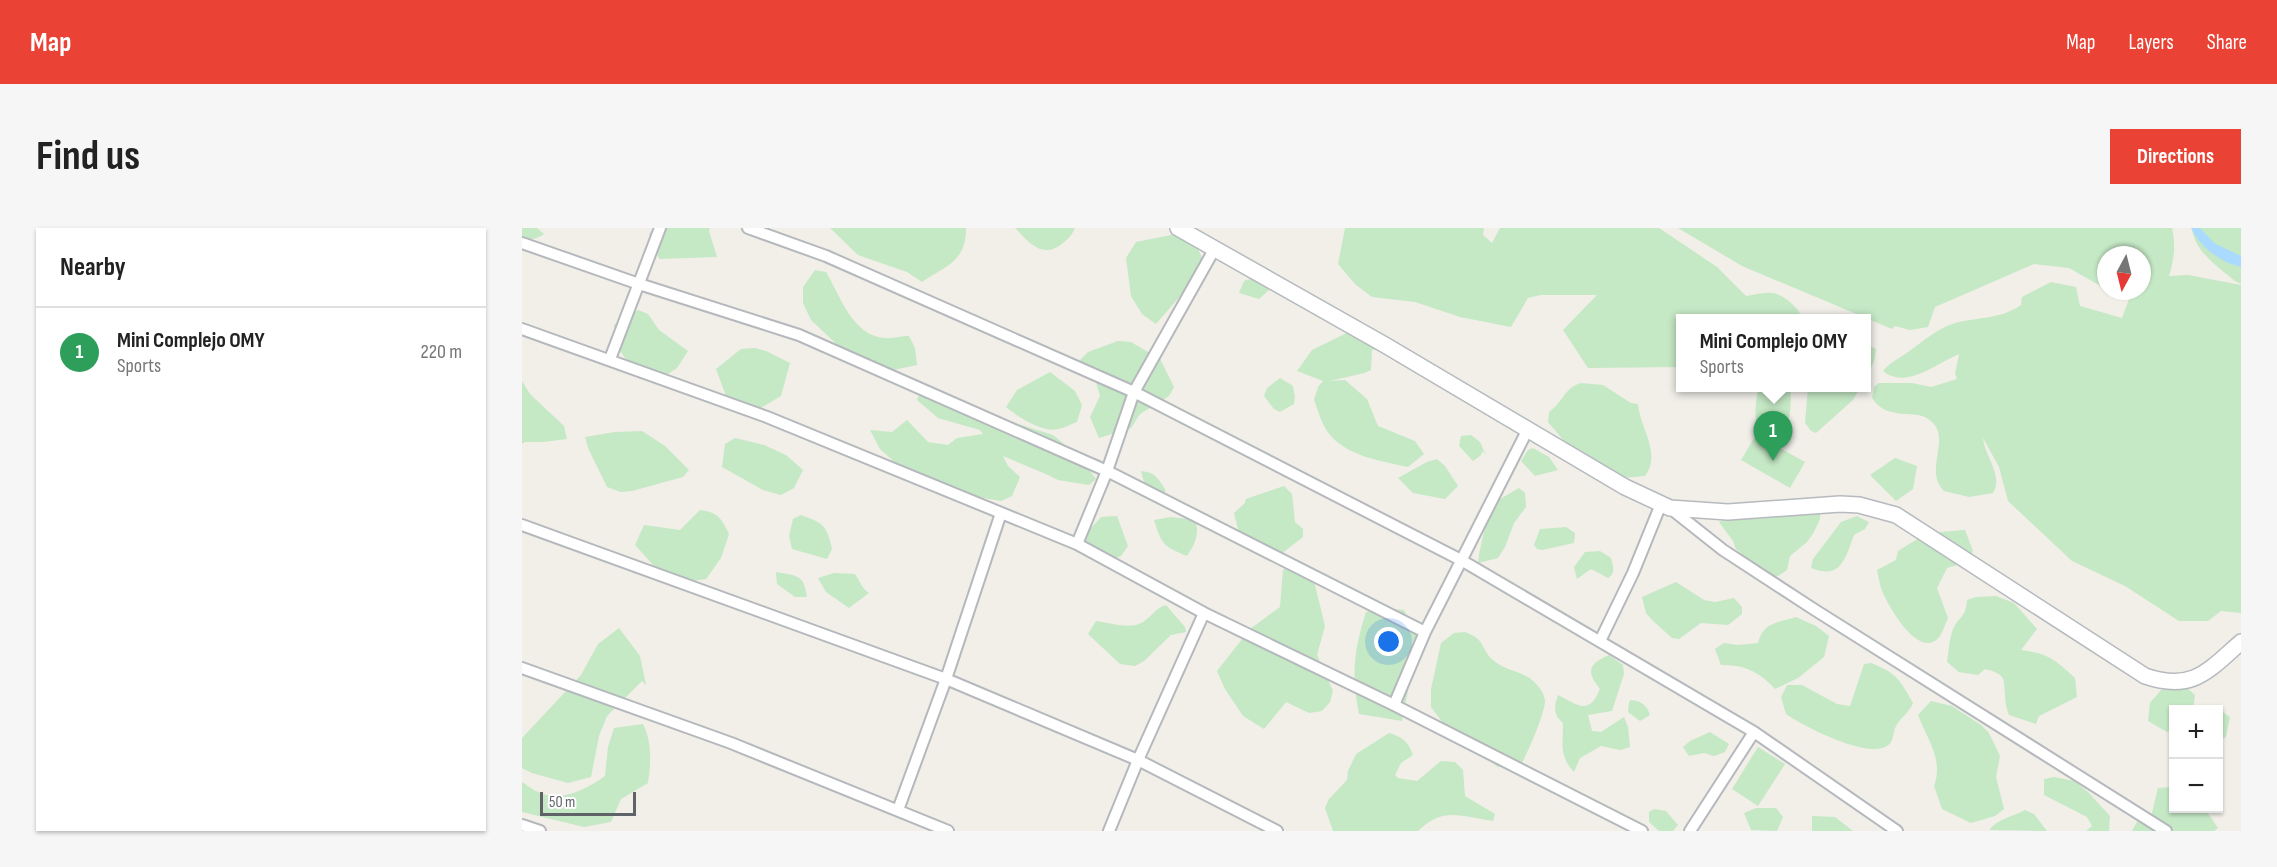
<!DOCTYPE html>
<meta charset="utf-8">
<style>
body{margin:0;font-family:"Sofia Sans Condensed",sans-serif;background:#f6f6f6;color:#222}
.controls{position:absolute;right:18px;bottom:18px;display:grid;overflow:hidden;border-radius:0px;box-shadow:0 2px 4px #0004}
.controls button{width:54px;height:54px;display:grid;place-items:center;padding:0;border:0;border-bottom:2px solid #e0e0e0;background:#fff;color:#222;font:30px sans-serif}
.compass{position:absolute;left:1575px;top:18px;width:54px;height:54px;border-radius:50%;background:#fff;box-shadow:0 2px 4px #0004;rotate:187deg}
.scale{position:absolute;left:18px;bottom:15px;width:96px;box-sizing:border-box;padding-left:6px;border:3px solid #5f6368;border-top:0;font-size:16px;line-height:21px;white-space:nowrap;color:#5f6368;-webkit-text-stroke:4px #fff;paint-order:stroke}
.you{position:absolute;left:867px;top:414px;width:21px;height:21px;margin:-15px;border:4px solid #fff;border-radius:50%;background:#1a73e8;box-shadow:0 0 0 9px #1a73e833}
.badge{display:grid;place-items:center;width:39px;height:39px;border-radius:50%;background:#ea4335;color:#fff;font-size:20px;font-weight:700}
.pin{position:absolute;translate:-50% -50px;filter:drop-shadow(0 2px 3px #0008)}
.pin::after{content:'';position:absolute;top:32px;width:21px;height:18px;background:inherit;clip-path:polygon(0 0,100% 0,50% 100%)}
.popup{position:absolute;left:1154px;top:86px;width:195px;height:78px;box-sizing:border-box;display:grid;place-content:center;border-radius:0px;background:#fff;filter:drop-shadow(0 2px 4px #0005);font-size:20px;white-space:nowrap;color:#767676}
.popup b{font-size:22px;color:#222}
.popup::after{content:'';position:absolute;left:50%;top:100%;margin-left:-12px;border:12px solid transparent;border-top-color:#fff}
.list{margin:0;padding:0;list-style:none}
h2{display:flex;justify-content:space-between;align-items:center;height:78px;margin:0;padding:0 24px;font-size:26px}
h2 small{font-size:20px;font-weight:400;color:#767676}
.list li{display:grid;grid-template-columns:39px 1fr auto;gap:18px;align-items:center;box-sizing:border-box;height:90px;padding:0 24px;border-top:2px solid #e0e0e0}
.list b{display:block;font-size:22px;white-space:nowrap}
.list p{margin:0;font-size:20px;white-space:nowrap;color:#767676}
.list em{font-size:20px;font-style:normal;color:#767676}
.map{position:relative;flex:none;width:1719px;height:603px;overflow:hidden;border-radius:0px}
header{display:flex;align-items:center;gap:36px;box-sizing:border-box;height:84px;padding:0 30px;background:#ea4335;color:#fff}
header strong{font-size:28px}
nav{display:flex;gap:33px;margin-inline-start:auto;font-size:21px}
.intro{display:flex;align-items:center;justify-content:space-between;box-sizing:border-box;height:144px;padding:0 36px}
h1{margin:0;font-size:42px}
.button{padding:15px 27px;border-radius:0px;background:#ea4335;color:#fff;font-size:21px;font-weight:700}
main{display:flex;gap:36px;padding:0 36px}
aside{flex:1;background:#fff;border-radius:0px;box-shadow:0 2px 4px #0004}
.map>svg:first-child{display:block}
</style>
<header>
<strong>Map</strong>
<nav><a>Map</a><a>Layers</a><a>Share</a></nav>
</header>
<div class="intro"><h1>Find us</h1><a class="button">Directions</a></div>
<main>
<aside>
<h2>Nearby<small></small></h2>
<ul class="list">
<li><span class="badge" style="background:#2e9e5b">1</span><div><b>Mini Complejo OMY</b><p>Sports</p></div><em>220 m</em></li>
</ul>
</aside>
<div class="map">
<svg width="1719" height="603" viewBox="0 0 1719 603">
<rect width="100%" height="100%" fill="#f1efe8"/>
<path fill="#c5e8c5" d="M0,0H15L22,6C15,11 8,13 0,9Z
M132,0H188L187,3L195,29L137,31L127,6Z
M308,0H444C444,34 425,37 400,54L385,44L336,27Z
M493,0H553C550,7 547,10 541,15C520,32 508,15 493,0Z
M823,0H962L961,7L970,15L978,0H1137L1195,39L1224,68C1232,67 1242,64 1250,65C1261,66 1277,80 1280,90L1158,91V139L1066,140L1041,102L1075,67H1019L1006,70L989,99L938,89L893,74L850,69L833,56L816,36Z
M1156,0H1650C1654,18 1652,31 1647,48L1666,47L1719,57V385L1699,383L1686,393H1657L1603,358L1550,333L1486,273L1477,239L1461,210C1462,227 1482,248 1471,265L1447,269L1422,263C1401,242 1430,211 1409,193C1394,179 1366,195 1350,170L1352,159L1357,155H1390L1409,159L1435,151L1433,146L1437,126C1415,135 1384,162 1361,143C1371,132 1375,132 1386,124C1402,113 1414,101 1433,95C1457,89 1479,91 1499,77L1500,69L1529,54L1554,59L1558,78L1600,90L1607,71L1589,63H1620V27H1584V61L1547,40L1512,36L1413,79L1406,99L1388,102L1373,98L1370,101L1220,38Z
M1670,0H1719V56L1713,53C1696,39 1672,23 1670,0Z
M654,6C667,12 681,20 680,36L683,25L681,51L665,60L634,96L620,86L609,68L604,30L614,14Z
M293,42L304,44C318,67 330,108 363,110C371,111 379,108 387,108L393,120L395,137L371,142L325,126L289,92L281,75V59Z
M728,51L740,53L747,62L737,71L717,65L722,53Z
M116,82L126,86L137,102L166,123L155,140L132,155L116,150L95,118L92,97Z
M839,98L856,121L850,122L849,142L842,145L808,153L823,152L845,171L856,198L893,213L902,226L886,239C859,233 822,228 805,203C799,194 796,182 792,172L796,159L801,153L775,143L790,122Z
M596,113L609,114L638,131L652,159L647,168L618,186L609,200L577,210L568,189L578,168L574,154L558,132L566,124Z
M1344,116L1354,121L1352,133L1344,151Z
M233,120L244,123L268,135L259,168L225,188L207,176L194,141L219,121Z
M528,144L553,163L560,177L555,194C549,196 543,200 536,201C520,205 496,189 484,179L495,162Z
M758,150L771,158L773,169L772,176L758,184L752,181L742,168L745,160Z
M0,153L8,166L42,198L45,211L21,214H3L0,216Z
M1059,155L1081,157L1109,175L1116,176C1118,201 1140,225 1123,248L1101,250L1074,233L1053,226L1026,194L1027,184C1042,173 1042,160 1059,155Z
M1236,160H1269C1268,181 1272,208 1243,209C1229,192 1234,180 1236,160Z
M1286,160H1338L1331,172L1294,205L1289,203L1283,195Z
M399,161L433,169L443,176L468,187L531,207L557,228L574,251L567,257L536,252L524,246L481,228L486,238L498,249L490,268L479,273L450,268L440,262L412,253L379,240L358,221L348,202L370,204L385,192L406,214L426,217L435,210L461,206L458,202L416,190L395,172Z
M120,203L143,218L167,242L161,249L110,263L99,264L85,259L66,220L63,209L93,204Z
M949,207L958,214L964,227L961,223L958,228L951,233L937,218L939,208Z
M1234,207L1283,234L1268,260L1219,232Z
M213,210L242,217L264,227L281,242L272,260L259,267L241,262L200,239L203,216Z
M1011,220L1027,229L1036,242L1013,248L999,233L1006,222Z
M1373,230L1395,238L1391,261L1374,273L1348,247Z
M915,231L923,238L936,258L923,271L891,265L876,250L905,234Z
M619,243C633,244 637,251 644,263L634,270L625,265Z
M762,258L770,266L773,294L781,301V309L759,326L718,309L712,285L723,275L724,271Z
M997,260L1003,265L1004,279L992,295L983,319L976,330L956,335C958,315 965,298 966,278Z
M1239,276H1298V291L1292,304L1285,314L1268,328L1265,342L1256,348L1246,349L1214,321L1211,313L1197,294Z
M178,282C196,284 200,291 207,306L199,330L184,351L156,355L141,348L113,317L122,297L158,302Z
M279,287C301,295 305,297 310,321L305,331L270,321L267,308L271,291Z
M595,288L606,318L599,328L589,332L564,319L561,309L579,289Z
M1335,288L1347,294L1343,301L1332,307C1323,331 1319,352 1289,340L1291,331L1319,294Z
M649,289L673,292C678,306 673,316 665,328C641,318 640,317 632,292Z
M1044,299L1053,305L1052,315L1020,322L1015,321L1012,317L1018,301Z
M1443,302L1451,323L1445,334L1425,340L1415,360L1426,390C1423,396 1421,403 1418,408C1399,433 1370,384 1363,369C1358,361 1357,350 1355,342L1374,332L1376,323L1405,305Z
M1078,323L1089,330C1091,338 1094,345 1086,350L1069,341L1055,351L1052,339L1063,324Z
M773,333L792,353L803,398L795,427L811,463L808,474L800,483L787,485L764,474L742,501L721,488L703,461L695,443L728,401L758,379L761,342Z
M254,344C275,348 282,346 285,369H273L255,356Z
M312,345L333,346C338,353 340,361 347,365L327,380L304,364L296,350Z
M1154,354L1182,372L1193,374L1212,370L1220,379V386L1206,397L1179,395L1157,411L1150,410L1130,392L1124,385L1120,369Z
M1474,368L1492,375L1515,401L1499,422C1527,426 1532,431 1553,450L1555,469L1517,488L1514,496L1487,487C1485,481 1483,475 1483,468C1482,449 1483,446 1463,441L1456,447L1437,444L1425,434C1427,423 1427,409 1432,399C1439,387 1444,388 1445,372L1454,369Z
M644,377L663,399L664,404L649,407L622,433L613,438L598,436L566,406L574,393C588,395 609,402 621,394C630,388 634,380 644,377Z
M861,380L882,382L896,412L880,493L837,486C829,446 832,422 844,384Z
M1274,389L1294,398L1307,408L1302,429L1276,450L1253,461C1238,444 1222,436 1199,437L1193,421L1202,415L1215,417L1236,415C1241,394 1255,395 1274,389Z
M97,400L118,428L124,457L120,453L85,488L77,508L69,549L46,555L10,545L0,540V510L59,447L76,416Z
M943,404C965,412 958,421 971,432C981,441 993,442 1004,448C1012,452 1023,464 1023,473C1023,485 1005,527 998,538L976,539L930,507L909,479V461L919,415L932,405Z
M1087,427L1101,437L1102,446L1090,483L1066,487L1070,503L1079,504L1102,489L1106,499L1108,519L1098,522L1079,518L1058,530L1052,544C1037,528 1041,516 1041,495C1031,486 1032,479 1036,467C1056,477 1067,488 1078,461C1064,444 1066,436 1087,427Z
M1349,435C1376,446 1377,451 1391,475C1387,485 1379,489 1374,498C1370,505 1373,513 1365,518C1345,531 1281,498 1264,486L1259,469L1265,457H1280L1315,476L1328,478L1342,436Z
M1663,458L1673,467L1671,481L1652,482L1651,501L1645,504L1626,493L1628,475L1639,462Z
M1109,472C1119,473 1125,477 1128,487L1118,493L1106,484L1107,474Z
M1409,473L1430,478L1459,497L1467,505L1478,528L1474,549L1482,581L1473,588L1449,595L1420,581L1412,558C1422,532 1405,511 1396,487Z
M1690,477L1708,489L1704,509L1697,512L1696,482L1685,481Z
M121,496C130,514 129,535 126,555L99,571L89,594L62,599L0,584V554C6,558 14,564 21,566C43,573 66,560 83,548L86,519L92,500Z
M1188,504L1207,516L1203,524L1192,528L1182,525L1167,528L1161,519L1168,513Z
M867,505C880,509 886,513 891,527L879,535L873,547L876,550L895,553L919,533L933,534L941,542L943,568L973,586L971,593C939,589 922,578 896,603H811L803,580L807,571L825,552L826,543L834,526Z
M1236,519L1263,536L1236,578L1210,561Z
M1532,549L1552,553L1566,564L1588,588L1587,603H1564L1570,598L1565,589L1522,567V551Z
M1648,559L1651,561L1652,580L1683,581L1696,600L1692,603H1610L1616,592L1630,585L1636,560Z
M1234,580H1254L1261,589L1255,603L1229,602L1222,585Z
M1132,581L1144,583L1156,597L1151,603H1137L1127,594V584Z
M1503,582L1512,586L1525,603L1467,602C1477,590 1490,589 1503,582Z
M1290,588L1313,589L1331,603H1290Z"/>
<path fill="#aadaff" d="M1669,0H1678L1692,15L1719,28V39C1698,34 1679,20 1669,0Z"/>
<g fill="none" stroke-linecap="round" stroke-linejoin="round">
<g stroke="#b5b8bc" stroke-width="14">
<path id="street" d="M226,0L304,28L612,164L939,332L1232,504L1375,603
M0,15L117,56L277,107L585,243L903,404
M0,101L245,189L555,316L682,385L872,477L1120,603
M88,131L138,0
M1148,280L1201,322L1293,382L1644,603
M0,297L424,451L616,532L755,603
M555,316L585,243L612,164L693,20
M1078,413L1111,345L1139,276
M0,440L209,515L426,603
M872,477L903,404L1006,201
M376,582L424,451L479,285
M0,597L18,603
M587,603L616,532L682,385
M1168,603L1232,504"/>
</g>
<g stroke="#b6babf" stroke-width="18">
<path id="secondary" d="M656,0L863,117L1103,259L1148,280L1206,284L1318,276L1337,277L1374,287L1623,448C1670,464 1685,444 1719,414"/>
</g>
<use href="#street" stroke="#fff" stroke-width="10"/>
<use href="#secondary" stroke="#fff" stroke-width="15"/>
</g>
</svg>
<div class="controls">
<button>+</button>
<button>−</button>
</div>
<svg class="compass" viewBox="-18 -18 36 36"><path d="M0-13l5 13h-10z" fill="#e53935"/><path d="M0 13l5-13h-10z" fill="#767676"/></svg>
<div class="scale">50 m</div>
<div class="you"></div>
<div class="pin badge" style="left:1251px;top:233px;background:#2e9e5b">1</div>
<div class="popup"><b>Mini Complejo OMY</b>Sports</div>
</div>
</main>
